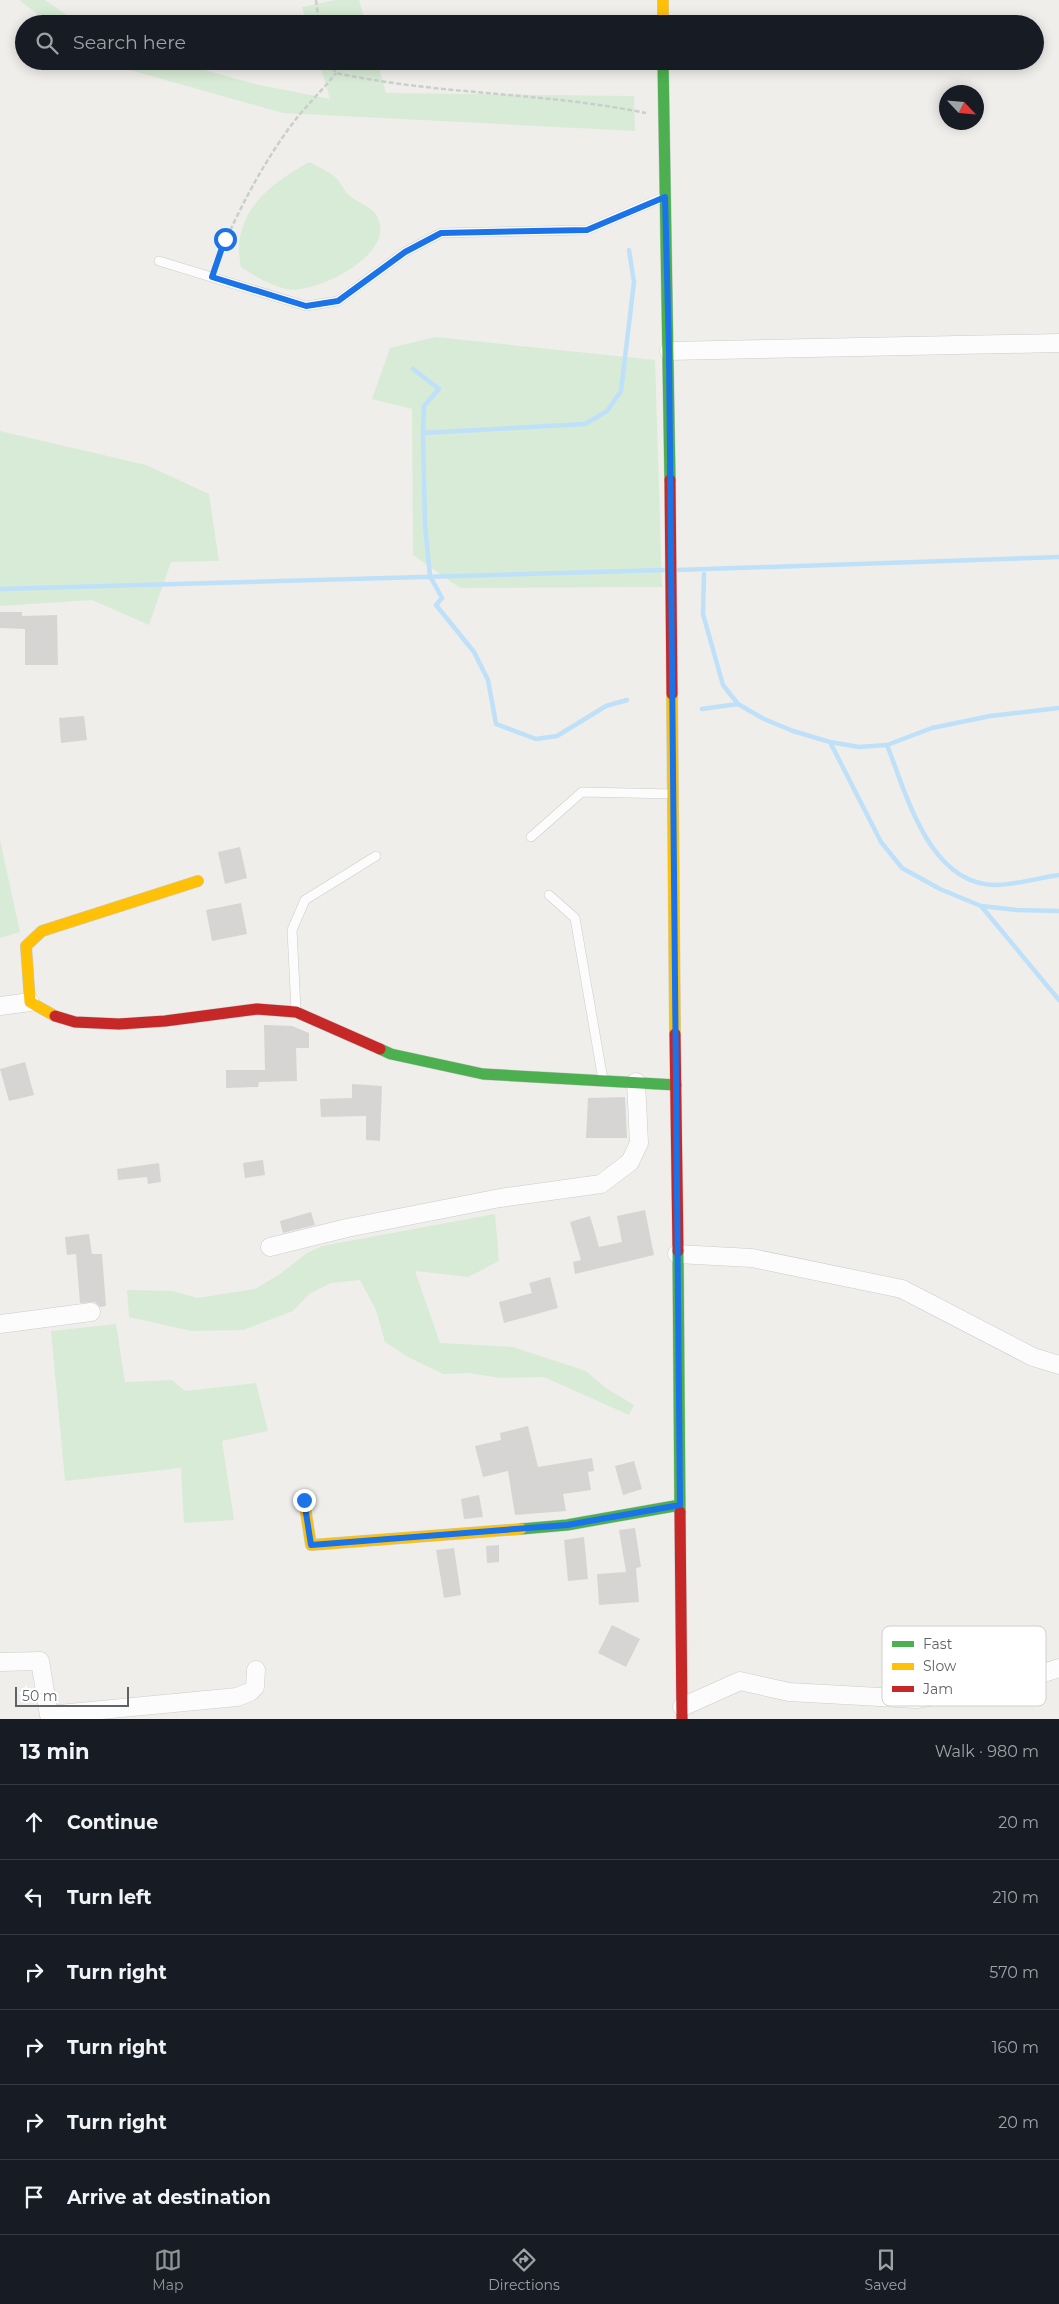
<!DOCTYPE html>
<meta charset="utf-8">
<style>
body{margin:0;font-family:Montserrat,sans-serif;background:#242831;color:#f1f3f6}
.compass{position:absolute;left:939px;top:85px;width:45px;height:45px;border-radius:50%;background:#171b24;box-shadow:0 2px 12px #0003;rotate:116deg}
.scale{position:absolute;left:15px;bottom:12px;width:114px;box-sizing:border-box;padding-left:5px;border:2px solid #5f6368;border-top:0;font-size:14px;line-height:18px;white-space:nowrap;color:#5f6368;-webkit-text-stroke:4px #fff;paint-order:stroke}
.stop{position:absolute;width:15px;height:15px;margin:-11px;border:4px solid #1a73e8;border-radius:50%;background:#fff}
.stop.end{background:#1a73e8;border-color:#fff;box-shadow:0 1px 5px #0008}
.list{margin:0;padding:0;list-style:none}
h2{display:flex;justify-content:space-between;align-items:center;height:65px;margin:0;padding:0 20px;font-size:21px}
h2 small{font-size:16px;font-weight:400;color:#9ea1a6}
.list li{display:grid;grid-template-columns:32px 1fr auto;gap:15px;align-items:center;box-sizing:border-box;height:75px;padding:0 20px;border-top:1px solid #363941}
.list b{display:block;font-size:19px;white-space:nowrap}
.list em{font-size:16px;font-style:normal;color:#9ea1a6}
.icon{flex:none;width:28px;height:28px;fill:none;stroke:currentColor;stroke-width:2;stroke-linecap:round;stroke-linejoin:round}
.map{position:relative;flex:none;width:1059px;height:1719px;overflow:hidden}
.search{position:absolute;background:#171b24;box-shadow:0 2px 12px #0003;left:15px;right:15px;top:15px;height:55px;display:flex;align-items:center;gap:12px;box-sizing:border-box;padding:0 18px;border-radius:28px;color:#9ea1a6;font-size:19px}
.sheet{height:515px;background:#171b24}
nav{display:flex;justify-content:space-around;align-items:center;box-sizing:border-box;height:70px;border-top:1px solid #363941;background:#171b24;font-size:14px;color:#9ea1a6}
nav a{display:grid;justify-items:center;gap:2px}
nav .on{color:#919496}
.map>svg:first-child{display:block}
</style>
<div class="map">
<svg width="1059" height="1719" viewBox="0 0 1059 1719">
<rect width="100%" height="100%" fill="#efeeea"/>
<path fill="#d8ebd6" d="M19,0H45L80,24H50Z
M336,0H359L366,24H307L302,7Z
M98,61H172L255,84L330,99L319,61H377L386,93L634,96L635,131L283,113Z
M309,162C317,166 328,171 335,177C341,182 343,190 349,195C361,206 377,206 380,225C387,258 314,295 286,289C270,285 254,276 241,267C240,260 238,251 239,244C244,202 275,182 309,162Z
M435,337L655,360L662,587L460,588L413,555L412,409L372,399L390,348Z
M0,431L146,465L209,494L219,561L171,562L149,625L92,600L0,606Z
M0,840L20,932L0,938Z
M495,1214L499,1261L468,1277L415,1271L440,1343L513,1347L586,1371L606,1388L634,1405L629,1415L544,1377L500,1378L469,1373L443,1374L408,1357L385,1342L376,1310L360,1280L331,1283L309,1294L293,1311L243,1330L191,1331L129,1317L127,1290L173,1291L197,1298L255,1289L280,1274L307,1253L322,1246Z
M116,1324L125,1382L172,1380L185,1391L256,1383L268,1431L222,1441L234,1520L184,1523L181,1468L65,1481L51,1331Z"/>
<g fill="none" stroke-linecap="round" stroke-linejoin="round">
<path stroke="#bfe0f9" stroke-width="4.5" d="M413,369L439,389L424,406L423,433L425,525L430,576L442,598L436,605L474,652L488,680L496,724L536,739L557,736L606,706L627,700
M423,433L585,424L607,411L621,391L634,282L629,250
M678,570L1059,557
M704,574L703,614L723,685L738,704L764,719L793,731L830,742L859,747L887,745L932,728L990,716L1059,708
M0,589L663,570
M702,709L738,704
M830,742L881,842L902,868L940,889L981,906L1017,910L1059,911
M887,745C907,796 930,887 998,885C1018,884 1039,878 1059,875
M981,906L1059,1000"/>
</g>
<path fill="#d6d5d3" d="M0,612H22V616L57,615L58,665H25V629L0,628Z
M84,716L87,740L61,743L59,718Z
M240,847L247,878L225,884L218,852Z
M241,903L247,934L212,941L206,910Z
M264,1025L292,1026L309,1033V1048H296L297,1081L259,1082L258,1087L226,1088V1070H265Z
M25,1062L34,1095L9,1101L0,1069Z
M352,1084L382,1086L380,1141L366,1140V1116L321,1117L320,1099L352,1098Z
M625,1097L627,1138H586L588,1098Z
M263,1160L265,1175L245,1178L243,1163Z
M159,1163L161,1182L148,1184L147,1177L118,1180L117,1169Z
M645,1210L654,1255L575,1274L573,1262L581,1260L570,1222L590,1216L599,1247L622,1242L617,1216Z
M311,1212L315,1225L283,1233L280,1221Z
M89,1234L92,1254H102L106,1306L100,1307L95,1302L80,1303L76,1254L67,1255L65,1237Z
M550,1277L558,1308L504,1323L499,1302L532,1293L529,1283Z
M528,1426L538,1467L592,1458L594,1471L588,1472L591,1490L563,1494L566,1511L515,1515L508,1471L483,1477L475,1446L501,1440L500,1433Z
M634,1461L642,1489L623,1495L615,1466Z
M479,1495L483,1517L464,1519L461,1499Z
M635,1528L641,1567L636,1568L639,1602L599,1605L597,1574L626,1572L619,1530Z
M584,1537L588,1579L568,1581L564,1540Z
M499,1545V1562L487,1563L486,1546Z
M454,1548L461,1595L444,1598L436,1550Z
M612,1625L640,1639L626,1667L598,1653Z"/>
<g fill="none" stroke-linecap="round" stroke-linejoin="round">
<g stroke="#cbcccc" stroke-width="10">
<path id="lane" d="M159,261L306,306L338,301L405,252L441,233L587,230L664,197
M531,837L582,792L673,794
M549,895L575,918L603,1080
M296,1010L292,930L305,900L376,856"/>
</g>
<g stroke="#cbcccc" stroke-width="19">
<path id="street" d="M669,351L1059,343
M0,1006L30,1002
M270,1247L347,1228L500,1198L601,1184L630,1162L639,1143L636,1082
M677,1254L752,1258L902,1289L1033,1357L1059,1365
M0,1324L91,1312
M0,1662L40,1661L49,1715L237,1697L250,1692L255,1687L256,1670
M682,1707L740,1681L789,1692L916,1699L1010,1684L1059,1668"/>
</g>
<g stroke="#cacacb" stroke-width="12">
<path id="fast" d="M663,61L670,480
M380,1049L391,1054L483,1074L676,1085
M678,1251L680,1512
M521,1529L567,1525L680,1505"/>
</g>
<g stroke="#cacacb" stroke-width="12">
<path id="slow" d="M663,0V24
M672,694L675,1034
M55,1016L30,1002L26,946L42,931L198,881
M304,1500L311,1545L521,1529"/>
</g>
<g stroke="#cacacb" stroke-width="12">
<path id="jam" d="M670,480L672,694
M55,1016L75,1022L119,1024L165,1021L257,1009L296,1012L380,1049
M675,1034L678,1251
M680,1512L682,1719"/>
</g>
<path stroke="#cacfcc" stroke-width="2.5" stroke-dasharray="5 2.5" stroke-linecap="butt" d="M316,0L319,24
M329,61L336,73C438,95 544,92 646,113
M216,265C233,218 268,153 300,114C312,100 325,87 336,73"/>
<use href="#lane" stroke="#fdfcfc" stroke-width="9"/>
<use href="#street" stroke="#fdfcfc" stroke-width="18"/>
<use href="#fast" stroke="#4caf50" stroke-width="11"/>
<use href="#slow" stroke="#ffc107" stroke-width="11"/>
<use href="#jam" stroke="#c62828" stroke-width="11"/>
</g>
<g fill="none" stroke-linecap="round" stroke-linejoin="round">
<path stroke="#1a73e8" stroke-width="6" d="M225,239L212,277L306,306L338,301L405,252L441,233L587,230L665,197L669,351L680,1505L567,1525L311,1545L304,1500"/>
</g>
<rect x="882" y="1626" width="164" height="80" rx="8" fill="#fff" stroke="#cfd0d2" stroke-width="1"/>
<rect x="892" y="1641" width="22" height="6" fill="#4caf50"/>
<rect x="892" y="1663" width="22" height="7" fill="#ffc107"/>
<rect x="892" y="1686" width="22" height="6" fill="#c62828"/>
<g font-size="14" fill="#5f6368">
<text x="923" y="1649">Fast</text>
<text x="923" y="1671">Slow</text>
<text x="923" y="1694">Jam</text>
</g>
</svg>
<svg class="compass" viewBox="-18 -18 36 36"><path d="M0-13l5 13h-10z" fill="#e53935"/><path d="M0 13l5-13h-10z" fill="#9ea1a6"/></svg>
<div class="scale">50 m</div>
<div class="stop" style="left:225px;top:239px"></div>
<div class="stop end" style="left:304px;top:1500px"></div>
<div class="search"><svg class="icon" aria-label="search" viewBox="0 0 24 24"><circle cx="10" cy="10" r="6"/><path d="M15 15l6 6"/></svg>Search here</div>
</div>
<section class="sheet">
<h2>13 min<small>Walk · 980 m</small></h2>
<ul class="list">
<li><svg class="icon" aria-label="ahead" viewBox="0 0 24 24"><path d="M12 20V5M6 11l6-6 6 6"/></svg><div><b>Continue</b></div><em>20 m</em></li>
<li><svg class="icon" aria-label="left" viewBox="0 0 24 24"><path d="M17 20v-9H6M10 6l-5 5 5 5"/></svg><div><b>Turn left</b></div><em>210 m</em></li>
<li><svg class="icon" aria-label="right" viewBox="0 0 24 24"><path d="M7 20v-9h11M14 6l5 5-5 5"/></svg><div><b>Turn right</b></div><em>570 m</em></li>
<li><svg class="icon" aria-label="right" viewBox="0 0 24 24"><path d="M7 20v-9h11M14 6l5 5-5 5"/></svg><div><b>Turn right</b></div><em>160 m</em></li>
<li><svg class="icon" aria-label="right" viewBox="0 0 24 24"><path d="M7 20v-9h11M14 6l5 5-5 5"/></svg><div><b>Turn right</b></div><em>20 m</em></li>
<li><svg class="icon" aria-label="arrive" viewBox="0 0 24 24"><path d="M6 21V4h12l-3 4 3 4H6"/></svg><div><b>Arrive at destination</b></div></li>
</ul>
</section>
<nav>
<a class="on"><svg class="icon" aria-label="map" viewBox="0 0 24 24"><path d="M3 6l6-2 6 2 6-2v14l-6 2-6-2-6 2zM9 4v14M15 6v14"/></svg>Map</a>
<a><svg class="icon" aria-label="directions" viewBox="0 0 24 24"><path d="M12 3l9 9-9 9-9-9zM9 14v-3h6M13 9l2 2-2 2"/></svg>Directions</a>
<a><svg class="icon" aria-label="saved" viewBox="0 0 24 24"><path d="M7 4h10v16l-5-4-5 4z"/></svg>Saved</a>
</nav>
